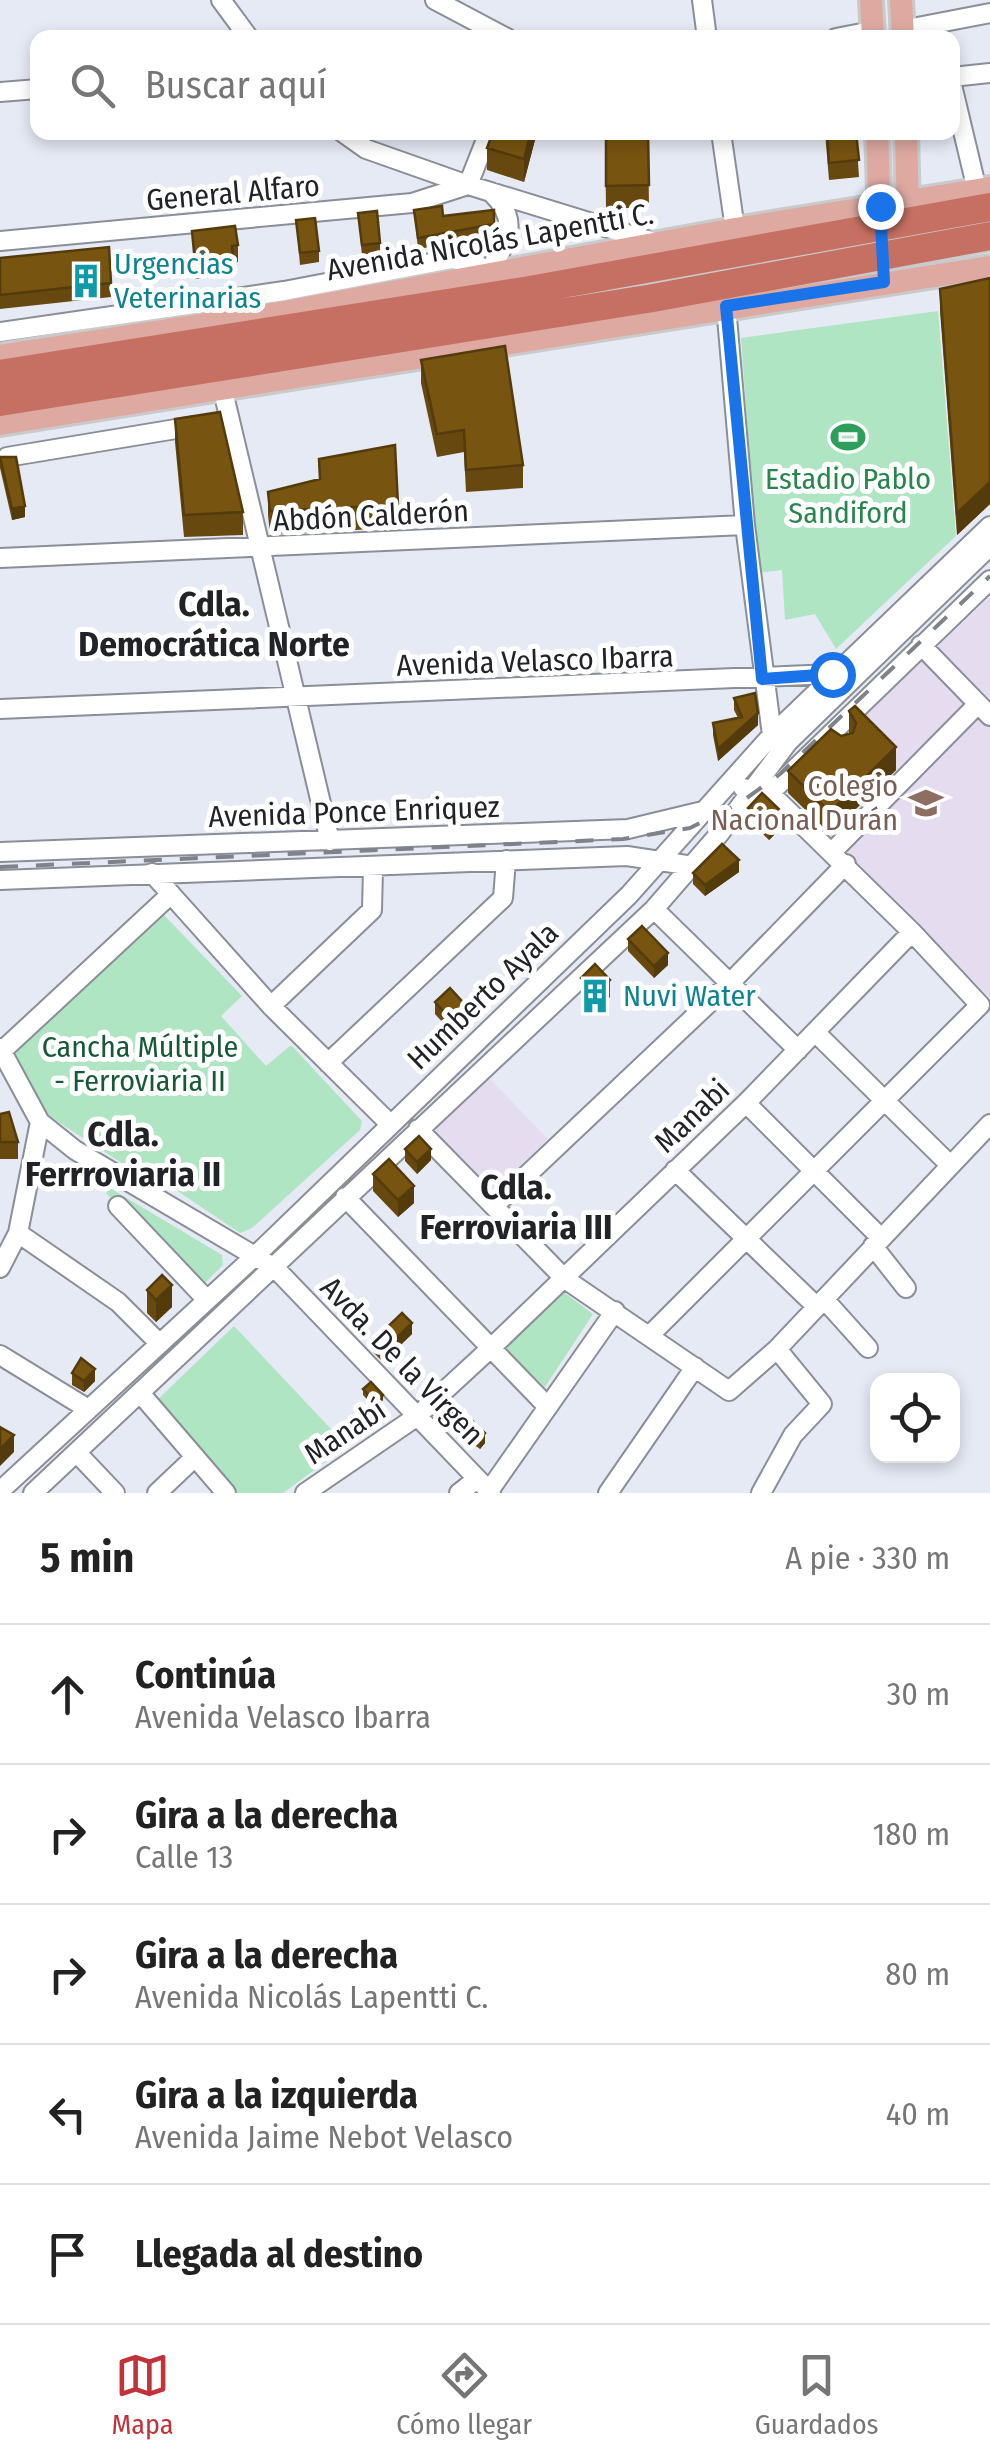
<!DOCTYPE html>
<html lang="es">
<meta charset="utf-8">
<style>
body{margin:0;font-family:"Fira Sans Condensed",sans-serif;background:#f2f2f2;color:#222}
.controls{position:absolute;right:30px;bottom:30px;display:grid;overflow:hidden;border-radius:20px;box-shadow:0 5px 15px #0003}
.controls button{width:90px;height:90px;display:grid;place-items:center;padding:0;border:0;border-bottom:2px solid #e0e0e0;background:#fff;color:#222;font:50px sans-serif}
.stop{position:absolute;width:30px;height:30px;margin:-22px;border:8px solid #1a73e8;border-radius:50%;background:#fff}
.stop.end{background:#1a73e8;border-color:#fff;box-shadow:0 2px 10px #0008}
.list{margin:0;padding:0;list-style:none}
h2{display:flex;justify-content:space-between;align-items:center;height:130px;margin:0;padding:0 40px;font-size:42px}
h2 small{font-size:32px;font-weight:400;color:#767676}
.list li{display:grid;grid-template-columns:65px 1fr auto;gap:30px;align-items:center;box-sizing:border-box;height:140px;padding:0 40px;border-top:2px solid #e0e0e0}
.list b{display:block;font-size:38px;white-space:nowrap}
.list p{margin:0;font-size:32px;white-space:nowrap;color:#767676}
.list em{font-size:32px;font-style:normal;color:#767676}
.icon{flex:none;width:55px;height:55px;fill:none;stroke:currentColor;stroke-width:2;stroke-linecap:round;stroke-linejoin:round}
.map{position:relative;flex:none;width:990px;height:1493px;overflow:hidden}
.search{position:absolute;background:#fff;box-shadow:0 5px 15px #0003;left:30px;right:30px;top:30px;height:110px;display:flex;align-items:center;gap:25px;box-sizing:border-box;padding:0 35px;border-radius:20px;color:#767676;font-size:38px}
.sheet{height:830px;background:#fff}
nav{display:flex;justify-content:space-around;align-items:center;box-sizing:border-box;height:140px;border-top:2px solid #e0e0e0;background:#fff;font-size:28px;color:#767676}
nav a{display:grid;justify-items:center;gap:5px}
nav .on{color:#c2323a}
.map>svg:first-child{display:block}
</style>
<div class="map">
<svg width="990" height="1493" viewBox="0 0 990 1493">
<rect width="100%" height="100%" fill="#e6eaf5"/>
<path fill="#e6dcf0" d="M990,597V997L828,837L896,770L853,727Z
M488,1077L548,1139L489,1195L430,1134Z"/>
<path fill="#b0e5c3" d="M938,311L956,536L836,649L815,614L785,620L782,570L758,573L741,338Z
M164,915L242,996L221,1016L266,1066L291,1045L362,1121L360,1130L252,1228L240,1233L155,1176L145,1178L52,1118L39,1104L13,1054Z
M110,1188L222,1255L223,1265L199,1289L106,1193Z
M558,1288L593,1314L545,1387L502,1346Z
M234,1326L347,1446L283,1493H232L154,1403Z"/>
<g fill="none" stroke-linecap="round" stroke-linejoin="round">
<g stroke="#8a8e97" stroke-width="22">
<path id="minor" d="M221,0L249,38
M435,0L507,38
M702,0L707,38
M902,30L990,13
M836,38L872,31
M952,77L990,73
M952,85L977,190
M0,92L38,89
M342,132L366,149L468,185L657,243
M721,132L735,229
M0,241L412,203L468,185L489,132
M726,306L745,525L772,735
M0,332L284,291L452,259L476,263L487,273C508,242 521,221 491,192
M222,387L330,841
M7,457L194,426
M0,558L745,525
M921,645L990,716
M0,709L832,674
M770,793L990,580
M833,851L978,704
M0,852L628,829L707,810
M152,873L271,1006L390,1124
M0,880L627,856L693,866
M654,909L798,1050
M271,1006L372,910L373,869
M815,1032L949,1164
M0,1048L40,1122L18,1233L0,1268
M2,1051L171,894
M328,1063L503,898L506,860
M746,1103L881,1238
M40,1122L75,1150L275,1268L491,1493
M418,1129L565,1279L729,1391L777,1349L990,1124
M675,1170L817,1307
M345,1197L548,1407
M118,1206L207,1300
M494,1206L728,985L846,864
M18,1233L118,1302L160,1344
M873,1246L906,1288
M824,1299L868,1348
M651,1334L980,1005L912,932L770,793L743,788
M0,1355L88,1409
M141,1394L226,1493
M77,1453L115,1493
M0,1491L255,1256L629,895L772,735L990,526
M489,1491L615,1311
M33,1493L654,909L720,833L788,742L990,546
M157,1493L195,1457
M305,1493L416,1417L492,1347L746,1103L912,932
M459,1493L477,1479
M608,1493L695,1367
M761,1493L793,1435L822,1404L777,1349"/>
</g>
<g stroke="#cacacb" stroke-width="28">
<path id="major" d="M871,0L873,38
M901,0L903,38
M877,132L880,219
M906,132L908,214
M0,356L284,312L735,229L990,188
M0,424L990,267"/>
</g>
<g stroke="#cacacb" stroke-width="32">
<path id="highway" d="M0,374L524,291L990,207
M0,402L653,298L990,236"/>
</g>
<use href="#minor" stroke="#fff" stroke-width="18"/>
<use href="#major" stroke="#dda9a1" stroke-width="22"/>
<use href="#highway" stroke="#c67063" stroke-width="28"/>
<path stroke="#7f8289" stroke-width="4" stroke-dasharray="18 18" stroke-linecap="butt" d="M0,867L623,839L690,828L740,803L780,774L990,576"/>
</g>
<path fill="#67480f" d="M493,132H537L524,182L487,170V148Z
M605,132H648L649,208H606Z
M825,132H856L859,177L829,180Z
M414,210L443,216L494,210V236L418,249Z
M358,213L380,243V255L362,256Z
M296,220L319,251V262L300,265Z
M192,231L238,245V262L233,263V275L195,279Z
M109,247L111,297L0,309V258Z
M990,278V504L957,535L940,311V289Z
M421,360L523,465V488L466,492L464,452L437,457L421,383Z
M175,419L243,512V535L184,537L175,442Z
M0,457L25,517L12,520L0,468Z
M319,459L398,505V528L270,534L268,515V492L319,479Z
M734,698L758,725L718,761L713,735V723L738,718L734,710Z
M849,711L896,770L830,834L788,793V771L841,736L849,734Z
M748,808L784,825L769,840L748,820Z
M739,872L705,896L693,884V873Z
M628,939L668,965L654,978L628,951Z
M581,978L610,997L596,1011L581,995Z
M435,1002L471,1023L456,1037L435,1014Z
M0,1114L18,1142V1159H0Z
M405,1149L431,1160L417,1174L405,1161Z
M373,1174L414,1203L398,1217L373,1191Z
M147,1290L172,1307L156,1322L147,1313Z
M412,1334L383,1362L373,1352V1341Z
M72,1373L95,1381L84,1392L72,1385Z
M363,1389L383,1400L375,1408L363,1395Z
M436,1406L485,1433V1443L480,1449L436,1417Z"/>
<path fill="#543b0c" d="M531,132H537L524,182V159Z
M990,482V504L957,535V513Z
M25,506V517L12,520V509Z
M758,713V725L718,761V749Z
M896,747V770L830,834V812Z
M784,814V825L769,840V829Z
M739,860V872L705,896V885Z
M668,953V965L654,978V966Z
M610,980V997L596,1011V994Z
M471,1011V1023L456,1037V1025Z
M431,1149V1160L417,1174V1162Z
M414,1186V1203L398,1217V1200Z
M172,1285V1307L156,1322V1300Z
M412,1323V1334L383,1362V1351Z
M95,1369V1381L84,1392V1381Z
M383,1395V1400L375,1408V1402Z
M485,1433V1443L480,1449V1439Z
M14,1435V1452L0,1466V1449Z"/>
<path fill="#785411" stroke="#543b0c" stroke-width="2.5" d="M847,35V38H819Z
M493,132H531L524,159L487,148Z
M606,132H648L649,185L606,186Z
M827,132H856L859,160L829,163Z
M442,206L443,216L494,210V224L418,238L414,210Z
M377,211L380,243L362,245L358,213Z
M315,218L319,251L300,253L296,220Z
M235,226L238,245L232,246L233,258L195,262L192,231Z
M109,247L111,283L0,295V258Z
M990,278V482L957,513L940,289Z
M505,346L523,465L466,470L464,430L437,434L421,360Z
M220,412L243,512L184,515L175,419Z
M395,445L398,505L270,511L268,492L320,479L319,459Z
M0,457H16L25,506L12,509Z
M755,693L758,713L718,749L713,723L742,717L734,698Z
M855,706L896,747L830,812L788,771L831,729L841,736L853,733L856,723L849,711Z
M762,793L784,814L769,829L748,808Z
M722,844L739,860L705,885L693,873Z
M642,926L668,953L654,966L628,939Z
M595,964L610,980L596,994L581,978Z
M450,988L471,1011L456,1025L435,1002Z
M9,1112L18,1142H0V1114Z
M419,1136L431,1149L417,1162L405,1149Z
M389,1159L414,1186L398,1200L373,1174Z
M162,1275L172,1285L156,1300L147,1290Z
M402,1313L412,1323L383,1351L373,1341Z
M81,1358L95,1369L84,1381L72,1373Z
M371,1382L383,1395L375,1402L363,1389Z
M446,1396L485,1433L480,1439L436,1406Z
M0,1427L14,1435L0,1449Z"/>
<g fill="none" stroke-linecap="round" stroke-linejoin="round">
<path stroke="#1a73e8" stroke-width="12" d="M832,674L762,679L726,306L884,282L880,206"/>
</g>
<defs>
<g id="building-bare" transform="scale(2.7)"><path d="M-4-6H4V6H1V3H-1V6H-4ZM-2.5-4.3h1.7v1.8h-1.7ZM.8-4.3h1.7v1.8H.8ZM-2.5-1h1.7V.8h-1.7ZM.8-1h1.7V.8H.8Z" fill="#0f9aa8" stroke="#fff" stroke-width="2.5" paint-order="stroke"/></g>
<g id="stadium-bare" transform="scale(2.7)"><path d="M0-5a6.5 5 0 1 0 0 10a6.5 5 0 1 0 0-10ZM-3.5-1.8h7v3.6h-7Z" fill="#2e9e5b" stroke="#fff" stroke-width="2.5" paint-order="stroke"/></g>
<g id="school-bare" transform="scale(2.7)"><path d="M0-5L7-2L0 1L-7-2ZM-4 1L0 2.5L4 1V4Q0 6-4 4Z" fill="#8d6e63" stroke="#fff" stroke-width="2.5" paint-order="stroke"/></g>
</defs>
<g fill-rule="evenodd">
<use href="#building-bare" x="86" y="281"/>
<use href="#stadium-bare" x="848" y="437"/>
<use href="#school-bare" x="926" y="803"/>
<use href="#building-bare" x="595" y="996"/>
</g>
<g text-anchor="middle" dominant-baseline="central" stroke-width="10" stroke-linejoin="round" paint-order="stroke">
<g font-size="30" fill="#212327" stroke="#fff">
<text transform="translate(233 193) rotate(-5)">General Alfaro</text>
<text transform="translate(490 242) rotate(-10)">Avenida Nicolás Lapentti C.</text>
<text transform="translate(371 516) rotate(-3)">Abdón Calderón</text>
<text transform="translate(535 661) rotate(-2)">Avenida Velasco Ibarra</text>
<text transform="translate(354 812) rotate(-2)">Avenida Ponce Enriquez</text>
<text transform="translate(483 996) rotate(-44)">Humberto Ayala</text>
<text transform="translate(692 1116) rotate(-44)">Manabi</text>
<text transform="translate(402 1361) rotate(46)">Avda. De la Virgen</text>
<text transform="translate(345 1432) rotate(-34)">Manabí</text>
</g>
<g font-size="30" fill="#0d838f" stroke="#fff" text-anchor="start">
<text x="114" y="264">Urgencias<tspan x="114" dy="34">Veterinarias</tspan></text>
<text x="623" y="996">Nuvi Water</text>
</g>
<g font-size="30" fill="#27864d" stroke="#fff">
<text x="848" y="479">Estadio Pablo<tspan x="848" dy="34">Sandiford</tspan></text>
</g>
<g font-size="30" fill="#785e54" stroke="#fff" text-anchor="end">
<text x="898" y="786">Colegio<tspan x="898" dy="34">Nacional Durán</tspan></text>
</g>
<g font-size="30" fill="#165837" stroke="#fff">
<text x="140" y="1047">Cancha Múltiple<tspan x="140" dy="34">- Ferroviaria II</tspan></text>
</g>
<g font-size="35" font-weight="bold" fill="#212327" stroke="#fff">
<text x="214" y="604">Cdla.<tspan x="214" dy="40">Democrática Norte</tspan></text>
<text x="123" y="1134">Cdla.<tspan x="123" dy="40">Ferrroviaria II</tspan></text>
<text x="516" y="1187">Cdla.<tspan x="516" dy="40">Ferroviaria III</tspan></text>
</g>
</g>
</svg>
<div class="controls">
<button><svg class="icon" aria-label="locate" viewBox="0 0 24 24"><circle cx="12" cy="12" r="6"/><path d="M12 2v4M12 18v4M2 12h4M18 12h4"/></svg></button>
</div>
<div class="stop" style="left:832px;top:674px"></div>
<div class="stop end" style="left:880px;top:206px"></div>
<div class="search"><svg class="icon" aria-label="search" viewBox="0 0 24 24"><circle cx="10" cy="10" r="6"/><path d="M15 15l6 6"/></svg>Buscar aquí</div>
</div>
<section class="sheet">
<h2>5 min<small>A pie · 330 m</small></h2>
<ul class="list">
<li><svg class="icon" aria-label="ahead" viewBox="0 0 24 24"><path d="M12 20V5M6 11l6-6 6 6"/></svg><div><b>Continúa</b><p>Avenida Velasco Ibarra</p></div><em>30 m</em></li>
<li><svg class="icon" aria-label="right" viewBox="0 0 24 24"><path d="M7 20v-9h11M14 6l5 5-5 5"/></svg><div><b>Gira a la derecha</b><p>Calle 13</p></div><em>180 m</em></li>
<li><svg class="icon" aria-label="right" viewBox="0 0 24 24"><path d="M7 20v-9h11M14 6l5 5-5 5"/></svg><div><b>Gira a la derecha</b><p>Avenida Nicolás Lapentti C.</p></div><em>80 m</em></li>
<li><svg class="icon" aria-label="left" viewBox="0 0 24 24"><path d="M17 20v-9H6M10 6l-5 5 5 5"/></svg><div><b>Gira a la izquierda</b><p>Avenida Jaime Nebot Velasco</p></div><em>40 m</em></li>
<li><svg class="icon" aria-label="arrive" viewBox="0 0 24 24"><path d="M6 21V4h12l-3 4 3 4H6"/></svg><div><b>Llegada al destino</b></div></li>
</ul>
</section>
<nav>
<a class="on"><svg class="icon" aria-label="map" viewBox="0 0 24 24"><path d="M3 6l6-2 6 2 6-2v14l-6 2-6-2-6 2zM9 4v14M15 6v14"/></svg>Mapa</a>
<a><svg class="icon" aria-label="directions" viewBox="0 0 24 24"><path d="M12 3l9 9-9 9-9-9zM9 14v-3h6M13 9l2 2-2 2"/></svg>Cómo llegar</a>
<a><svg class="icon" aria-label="saved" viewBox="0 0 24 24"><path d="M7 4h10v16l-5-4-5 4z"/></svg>Guardados</a>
</nav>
